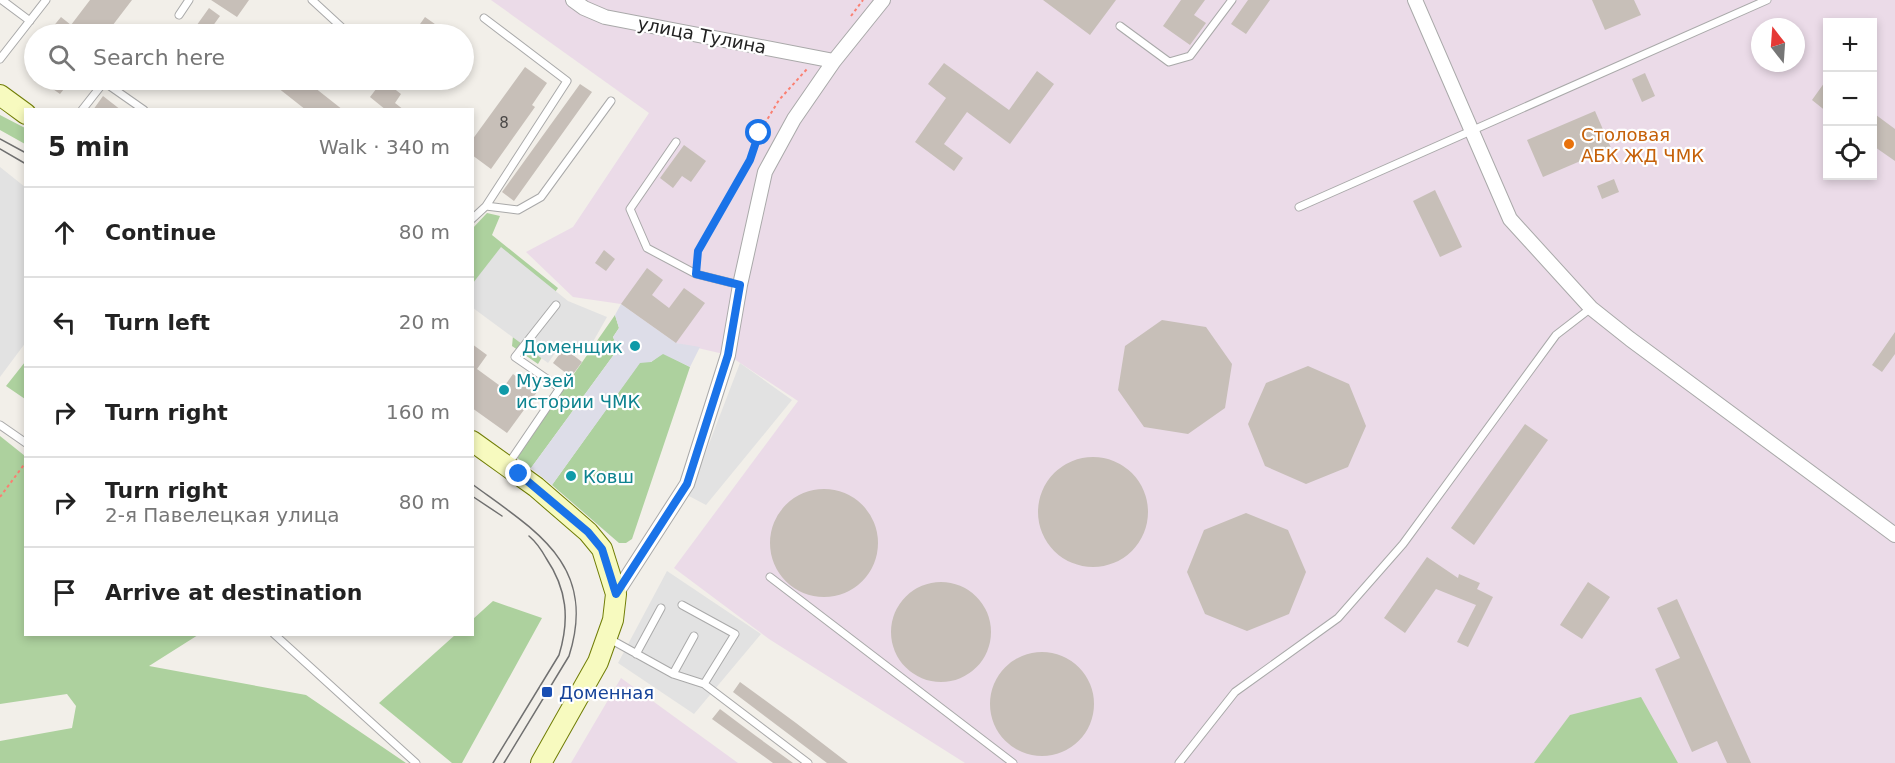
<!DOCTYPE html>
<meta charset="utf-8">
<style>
body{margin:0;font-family:"DejaVu Sans",sans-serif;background:#f6f6f6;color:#222}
.controls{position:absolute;right:18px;top:18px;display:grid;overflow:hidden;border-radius:0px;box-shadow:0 3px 9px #0003}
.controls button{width:54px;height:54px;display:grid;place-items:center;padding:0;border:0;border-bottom:2px solid #e0e0e0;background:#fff;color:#222;font:30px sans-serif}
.compass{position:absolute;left:1751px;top:18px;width:54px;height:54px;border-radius:50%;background:#fff;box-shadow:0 3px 9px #0003;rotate:343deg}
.stop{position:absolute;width:18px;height:18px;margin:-14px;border:4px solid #1a73e8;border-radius:50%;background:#fff}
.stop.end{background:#1a73e8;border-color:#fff;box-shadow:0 2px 6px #0008}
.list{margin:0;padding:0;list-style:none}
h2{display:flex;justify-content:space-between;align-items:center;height:78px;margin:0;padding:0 24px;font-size:26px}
h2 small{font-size:20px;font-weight:400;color:#767676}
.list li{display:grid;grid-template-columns:39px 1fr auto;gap:18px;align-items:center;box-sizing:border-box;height:90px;padding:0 24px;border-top:2px solid #e0e0e0}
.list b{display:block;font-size:22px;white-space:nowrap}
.list p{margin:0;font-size:20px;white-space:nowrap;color:#767676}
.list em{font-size:20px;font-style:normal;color:#767676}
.icon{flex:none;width:33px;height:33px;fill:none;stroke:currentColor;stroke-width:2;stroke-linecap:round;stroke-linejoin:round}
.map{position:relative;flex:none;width:1895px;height:763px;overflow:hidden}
.search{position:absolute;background:#fff;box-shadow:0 3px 9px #0003;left:24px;top:24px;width:450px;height:66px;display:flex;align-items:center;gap:15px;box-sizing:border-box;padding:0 21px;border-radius:33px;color:#767676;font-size:22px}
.panel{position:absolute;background:#fff;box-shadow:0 3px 9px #0003;left:24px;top:108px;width:450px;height:528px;border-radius:0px}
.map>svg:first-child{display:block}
</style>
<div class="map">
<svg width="1895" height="763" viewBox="0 0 1895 763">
<rect width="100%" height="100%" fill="#f2efe9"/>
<path fill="#ebdbe8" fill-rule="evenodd" d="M491,0H1895V763H965L769,639L674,568L798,401L728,355L676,343L621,304L573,297L526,252L573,227L649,113ZM1828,22H1872V176H1828ZM1760,27H1796V63H1760Z
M621,678L738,763H571Z"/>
<path fill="#add19e" d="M0,115L25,128V144L0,130Z
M487,213L500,216L492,235L558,288L533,323L545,352L538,364L512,346L514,326L473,299L472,229Z
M615,315L619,328L613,337L618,349L531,468L516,457Z
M663,353L690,367L632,539L626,543H619L552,485L640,362H651Z
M25,362V399L6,386Z
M0,436L25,456L26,634L198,635L149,666L306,695L406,763H0V741L72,728L76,706L67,694L0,704Z
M493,601L542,618L462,763H452L379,703L455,635L472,634L473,619Z
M1641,697L1678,763H1534L1570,715Z"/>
<path fill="#e2e2e2" d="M0,167L25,187L26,342L0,377Z
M501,247L568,301L607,317L586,354L560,346L548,363L473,308V283Z
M740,363L792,400L706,505L689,496Z
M667,571L761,634L694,714L618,663Z"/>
<path fill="#dddde8" d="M621,304L676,343L700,347L690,367L663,354L651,362L640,363L552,485L531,468L618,349L613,337L619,328L615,315Z"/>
<path fill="#c7bfb8" d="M90,0H132L106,34H47L61,17L71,25Z
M211,0H249L237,17Z
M1043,0H1116L1090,35Z
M1181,0H1205L1194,15L1206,23L1190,45L1163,26Z
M1248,0H1270L1246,34L1231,24Z
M1592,0H1634L1641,15L1605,30Z
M209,8L220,16L207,34H201L194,29Z
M425,17L449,34H413Z
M944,63L1009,110L1037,71L1054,84L1010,144L967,112L944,144L963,158L954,171L915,142L946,98L928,84Z
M525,67L547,83L532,105L535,107L491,169L472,155V140Z
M1645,73L1655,96L1642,102L1632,79Z
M1827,79V112L1812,100Z
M40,80H71L60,94Z
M268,80H305L343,110H306Z
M383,80L401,94L395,103L404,110H386L370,97Z
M580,84L592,92L514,201L502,192Z
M103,96L121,110H93Z
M1595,111L1611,148L1543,177L1527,140Z
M1872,112L1895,129V161L1872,145Z
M684,145L706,161L691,182L682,176L673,188L660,178Z
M1614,179L1619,192L1602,199L1597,186Z
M1435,190L1462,247L1440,257L1413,201Z
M604,250L615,259L606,271L595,263Z
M647,268L663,280L652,295L669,308L684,288L705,303L676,343L621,304Z
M1162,320L1206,327L1232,364L1225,408L1188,434L1144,427L1118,390L1125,346Z
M1895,332V354L1882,372L1872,365Z
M472,344L487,355L477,369L503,388L513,374L537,392L507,433L472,408Z
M564,348L582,362L571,377L553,363Z
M1308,366L1349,384L1366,426L1348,467L1306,484L1265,466L1248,424L1266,383Z
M1525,424L1548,440L1474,545L1451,528Z
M1038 512a55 55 0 1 1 110 0a55 55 0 1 1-110 0Z
M770 543a54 54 0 1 1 108 0a54 54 0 1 1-108 0Z
M1246,513L1288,530L1306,572L1289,614L1247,631L1205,614L1187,572L1204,530Z
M1427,557L1458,578L1459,574L1480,583L1477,589L1493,597L1468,647L1457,642L1476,605L1436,589L1405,633L1384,618Z
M891 632a50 50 0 1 1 100 0a50 50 0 1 1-100 0Z
M1588,582L1610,597L1582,639L1560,625Z
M1677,599L1751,763H1727L1717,741L1692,752L1655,669L1680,658L1657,608Z
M990 704a52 52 0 1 1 104 0a52 52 0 1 1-104 0Z
M740,682L796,723L848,763H827L733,692Z
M720,709L756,736L793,763H773L712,719Z"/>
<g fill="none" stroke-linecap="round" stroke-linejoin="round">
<g stroke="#a9a9a9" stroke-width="9">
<path id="service" d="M2,0L30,21
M312,0L349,34
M179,15L189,0
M484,18L567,81L486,206
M1120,26L1169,62L1190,56L1232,0
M0,59L46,0
M82,110L104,82L144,110
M676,142L630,209L647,248L696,274L740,285
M1299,207L1767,0
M472,219L486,206L518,210L541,197L611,101
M0,425L26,443
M509,463L560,388L515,357L556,305
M770,577L1013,763
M274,634L416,763
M608,638L673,674L704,684L735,634L682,605
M636,654L661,608
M673,674L694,636
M704,684L808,763
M1179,763L1235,692L1338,618L1403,544L1556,335L1591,308"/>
</g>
<g stroke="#a9a9a9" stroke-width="16">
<path id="minor" d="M573,0L584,8L605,17L834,61
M1415,0L1510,219L1591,308L1630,339L1895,535
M616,594L687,484L728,355L740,285L765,172L794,119L834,61L883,0"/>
</g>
<g stroke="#707d05" stroke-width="22">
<path id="secondary" d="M0,95L26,114
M472,441L536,487L588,532L602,549L616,594L613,620L598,662L541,763"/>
</g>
<path stroke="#fa8072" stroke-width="2" stroke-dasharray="3 3" stroke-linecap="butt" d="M851,16L863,0
M697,263L698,251L750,160L759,133L779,100L807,69
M0,497L26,462"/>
<use href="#service" stroke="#fff" stroke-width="7"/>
<use href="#minor" stroke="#fff" stroke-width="14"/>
<use href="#secondary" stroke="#f7fabf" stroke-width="20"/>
<path stroke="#707070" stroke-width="1.5" d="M0,139L26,153
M0,149L26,164
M472,484C536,531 598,565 569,656L504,763
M472,496L502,516
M493,763L559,655C570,619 567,589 546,558C541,549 536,542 529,536"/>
</g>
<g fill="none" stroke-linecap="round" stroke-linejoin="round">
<path stroke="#1a73e8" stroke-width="8" d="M519,474L588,532L602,549L616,594L687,484L728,355L740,285L696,274L698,251L750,160L759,133"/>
</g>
<circle fill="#e8710a" stroke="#fff" stroke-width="2" cx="1569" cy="144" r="6"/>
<g fill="#0f9aa8" stroke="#fff" stroke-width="2">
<circle cx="635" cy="346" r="6"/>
<circle cx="504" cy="390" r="6"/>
<circle cx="571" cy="476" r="6"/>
</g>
<rect fill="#1a4fb4" stroke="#fff" stroke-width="2" x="541" y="686" width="12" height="12" rx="3"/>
<g text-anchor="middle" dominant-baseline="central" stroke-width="4.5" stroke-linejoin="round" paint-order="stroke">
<g font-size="15" fill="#4b4948">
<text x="504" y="123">8</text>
</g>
<g font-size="18" fill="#222" stroke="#fff">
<text transform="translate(702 35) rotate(11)">улица Тулина</text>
</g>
<g font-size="18" fill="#c56008" stroke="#fff" text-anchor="start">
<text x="1581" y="134">Столовая<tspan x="1581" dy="21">АБК ЖД ЧМК</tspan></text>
</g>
<g font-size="18" fill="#0d838f" stroke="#fff" text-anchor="start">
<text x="623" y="346" text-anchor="end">Доменщик</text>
<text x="516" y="380">Музей<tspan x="516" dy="21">истории ЧМК</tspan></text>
<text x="583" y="476">Ковш</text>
</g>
<g font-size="18" fill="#164399" stroke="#fff" text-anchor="start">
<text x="559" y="692">Доменная</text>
</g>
</g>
</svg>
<div class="controls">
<button>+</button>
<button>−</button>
<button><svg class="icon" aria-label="locate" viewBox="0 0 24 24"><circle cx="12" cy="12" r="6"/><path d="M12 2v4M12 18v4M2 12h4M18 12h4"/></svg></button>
</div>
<svg class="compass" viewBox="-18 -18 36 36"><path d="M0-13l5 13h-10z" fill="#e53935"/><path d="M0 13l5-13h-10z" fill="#767676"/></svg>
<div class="stop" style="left:759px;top:133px"></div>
<div class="stop end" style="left:519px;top:474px"></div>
<div class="search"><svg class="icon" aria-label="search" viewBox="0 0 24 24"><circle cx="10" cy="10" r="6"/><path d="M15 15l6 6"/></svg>Search here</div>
<section class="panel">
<h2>5 min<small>Walk · 340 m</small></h2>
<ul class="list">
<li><svg class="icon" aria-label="ahead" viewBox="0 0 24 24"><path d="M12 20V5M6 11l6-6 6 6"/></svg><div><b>Continue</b></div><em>80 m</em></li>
<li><svg class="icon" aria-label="left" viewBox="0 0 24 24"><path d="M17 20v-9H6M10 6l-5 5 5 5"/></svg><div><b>Turn left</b></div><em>20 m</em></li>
<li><svg class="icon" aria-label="right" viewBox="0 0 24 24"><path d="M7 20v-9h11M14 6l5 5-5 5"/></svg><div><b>Turn right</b></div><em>160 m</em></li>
<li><svg class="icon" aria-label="right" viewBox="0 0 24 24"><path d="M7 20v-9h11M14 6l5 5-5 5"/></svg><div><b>Turn right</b><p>2-я Павелецкая улица</p></div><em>80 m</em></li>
<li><svg class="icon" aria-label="arrive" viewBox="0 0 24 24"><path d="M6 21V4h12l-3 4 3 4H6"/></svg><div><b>Arrive at destination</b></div></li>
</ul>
</section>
</div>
